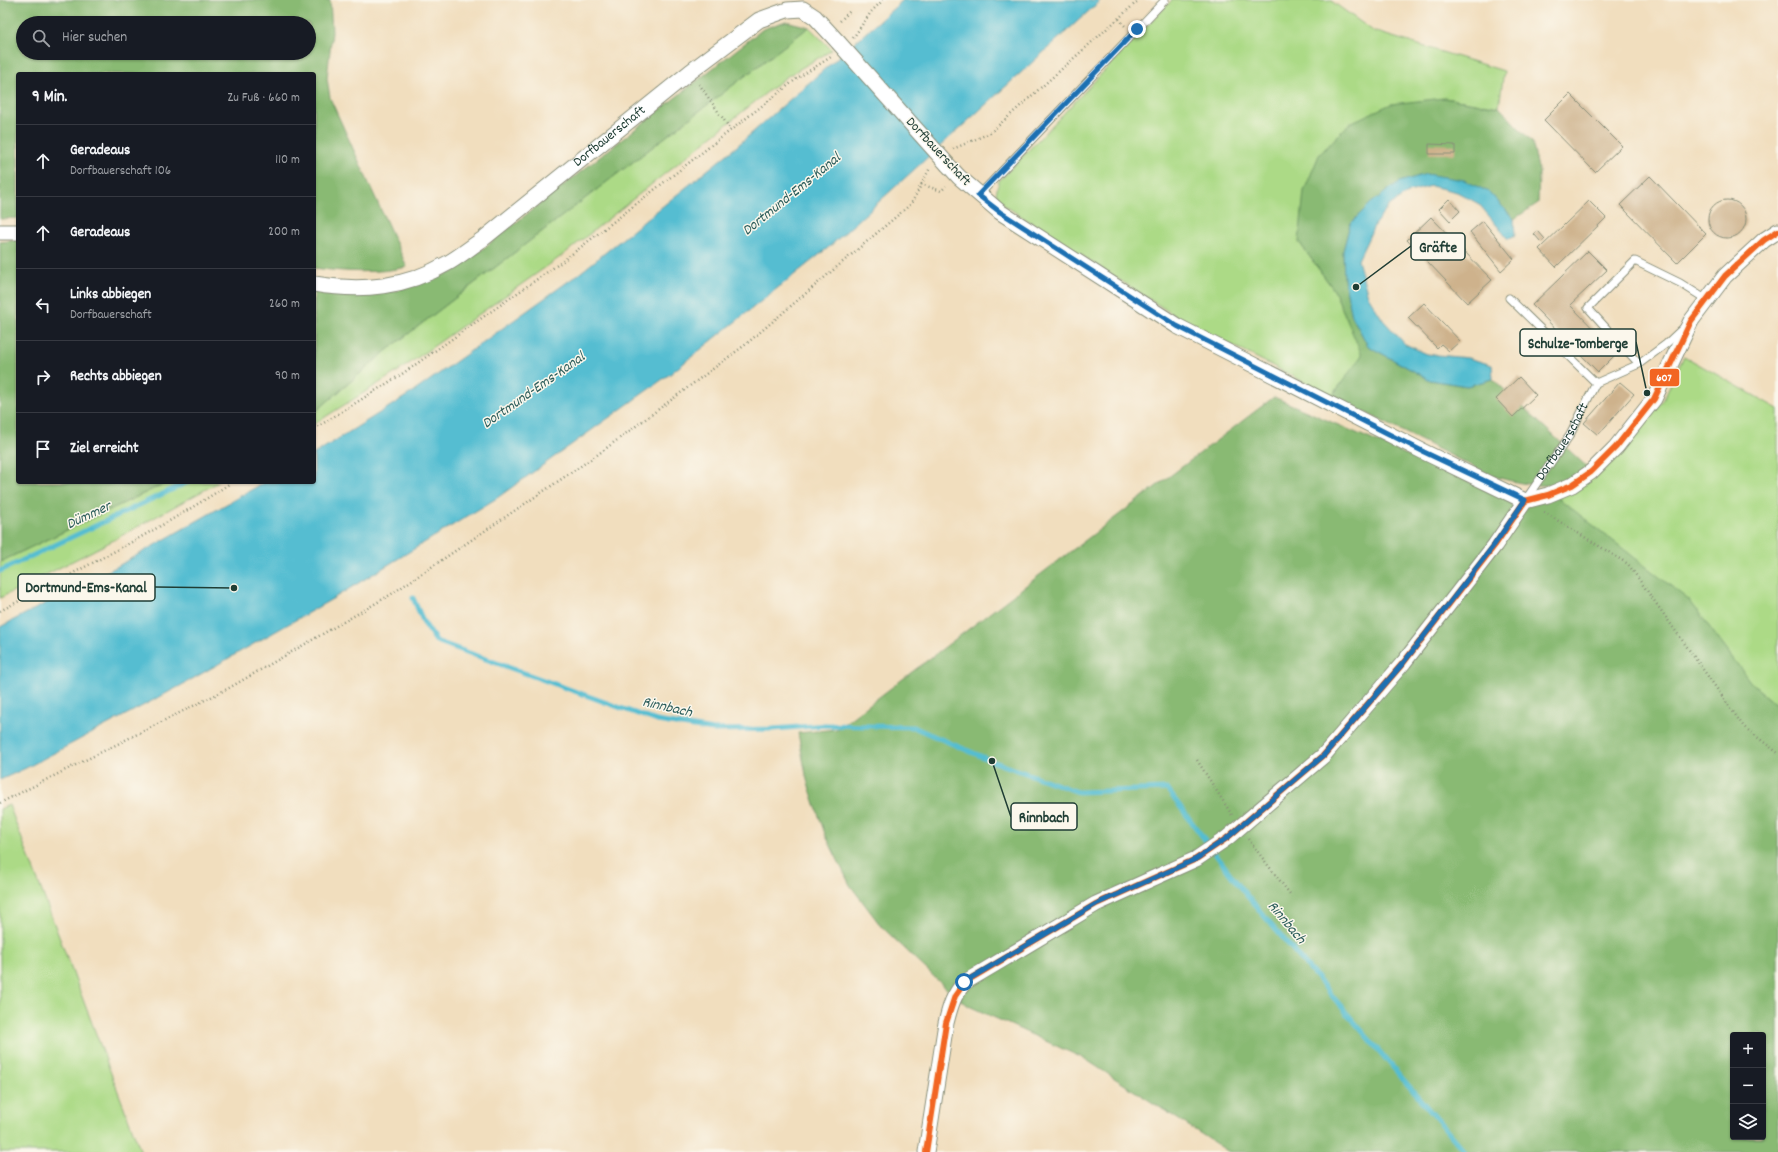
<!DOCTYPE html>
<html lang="de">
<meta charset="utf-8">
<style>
body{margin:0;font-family:Dekko,sans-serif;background:#242831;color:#f1f3f6}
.controls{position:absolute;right:12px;bottom:12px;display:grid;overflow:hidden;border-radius:4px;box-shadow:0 1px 3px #0004}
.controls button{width:36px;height:36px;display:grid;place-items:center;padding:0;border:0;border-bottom:1px solid #363941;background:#171b24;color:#f1f3f6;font:20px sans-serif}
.stop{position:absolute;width:12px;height:12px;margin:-9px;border:3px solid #1f6fb2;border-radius:50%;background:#fff}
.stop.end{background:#1f6fb2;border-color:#fff;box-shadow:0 1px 4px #0008}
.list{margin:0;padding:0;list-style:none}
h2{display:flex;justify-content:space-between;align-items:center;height:52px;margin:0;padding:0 16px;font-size:17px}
h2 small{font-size:13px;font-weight:400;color:#9ea1a6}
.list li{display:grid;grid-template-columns:26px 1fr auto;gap:12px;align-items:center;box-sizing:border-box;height:72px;padding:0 16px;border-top:1px solid #363941}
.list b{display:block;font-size:15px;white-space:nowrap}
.list p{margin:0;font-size:13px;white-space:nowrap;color:#9ea1a6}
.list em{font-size:13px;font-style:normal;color:#9ea1a6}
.icon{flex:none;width:22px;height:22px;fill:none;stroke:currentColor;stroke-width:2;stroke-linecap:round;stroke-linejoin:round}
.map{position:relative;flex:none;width:1778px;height:1152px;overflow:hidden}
.search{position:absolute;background:#171b24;box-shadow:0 1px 3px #0004;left:16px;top:16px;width:300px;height:44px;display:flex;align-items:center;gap:10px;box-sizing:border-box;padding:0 14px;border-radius:22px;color:#9ea1a6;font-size:15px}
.panel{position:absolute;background:#171b24;box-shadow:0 1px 3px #0004;left:16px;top:72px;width:300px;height:412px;border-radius:4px}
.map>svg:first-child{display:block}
</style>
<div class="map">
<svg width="1778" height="1152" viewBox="0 0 1778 1152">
<rect width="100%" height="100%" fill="#fbf7ec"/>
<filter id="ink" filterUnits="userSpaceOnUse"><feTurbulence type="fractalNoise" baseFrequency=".025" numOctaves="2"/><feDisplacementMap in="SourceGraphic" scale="8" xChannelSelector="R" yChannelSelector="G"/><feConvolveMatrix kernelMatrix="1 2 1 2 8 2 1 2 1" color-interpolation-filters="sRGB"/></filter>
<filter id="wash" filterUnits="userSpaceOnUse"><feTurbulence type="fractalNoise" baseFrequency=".012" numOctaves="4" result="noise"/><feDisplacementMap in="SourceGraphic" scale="16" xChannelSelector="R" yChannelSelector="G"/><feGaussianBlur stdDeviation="0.9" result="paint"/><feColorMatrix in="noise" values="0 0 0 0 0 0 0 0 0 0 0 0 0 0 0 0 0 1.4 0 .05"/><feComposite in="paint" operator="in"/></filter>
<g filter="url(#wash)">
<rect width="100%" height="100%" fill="#f1debe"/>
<path fill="#acda86" stroke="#668c5d" d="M1172,0H1330L1373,31L1504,71L1499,107L1444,98L1299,242L1334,290L1363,355L1332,396L1180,319L1004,205L996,194L999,181Z
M809,27L832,50L786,77L563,255L400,370L314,424V413L386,351Z
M1684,356L1778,409V706L1752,684L1557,497L1621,452L1664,399Z
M168,482H219L110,542L0,598V562Z
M9,805L141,1152H0V809Z"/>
<path fill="#89ba73" stroke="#547c54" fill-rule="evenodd" d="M0,0H330L332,32L327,78L330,98L407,267C375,274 346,272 314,268V74H18V218L0,219ZM23,23H309V53H23Z
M786,21L809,27L386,351L314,413V288L395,291L453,272L763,29Z
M1444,98L1499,107L1532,142L1539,172L1538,203L1514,219L1489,192L1426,174L1350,224L1343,251L1344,279L1352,316L1368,346L1430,380L1467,386L1493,379L1587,467C1582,471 1576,478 1569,480C1546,491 1515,482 1492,476L1332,396L1362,355L1334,290L1299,242L1304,191L1319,155L1350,123L1391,104Z
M18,240V482H168L0,562V242Z
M1274,397L1485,489L1557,497L1690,601L1752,684L1778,706V1152H1229L1085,1059L969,1006L951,993L881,926L850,885L825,834L807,780L798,733L837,729ZM1733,1035H1763V1137H1733Z"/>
<path fill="#54bdd1" stroke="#3a7d82" d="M903,0H1101L829,247L670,374L497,498L334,598L180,686L26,768L0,780V627L118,566L265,482H314V454L416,390L580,273L736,147Z
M1426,174L1464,180L1489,192L1514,219L1515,235L1508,239L1479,204L1457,192L1431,186L1409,192L1389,206L1375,224L1358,260L1368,296L1383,320L1405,344L1427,354L1468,358L1492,365L1493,379L1467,386L1430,380L1368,346L1352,316L1344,279L1343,251L1350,224L1371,203L1399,182Z"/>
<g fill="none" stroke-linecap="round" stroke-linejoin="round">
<path stroke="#54bdd1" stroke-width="5" d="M0,571L188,482
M413,598L424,623L436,641L657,721L713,730L773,729L826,725L913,727L992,761L1078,792L1167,789L1243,891L1465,1152"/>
</g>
<g id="blocks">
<path fill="#ceb28c" d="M1570,94L1622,146L1595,172L1544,120Z
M1429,144L1455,145V154H1429Z
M1650,176L1706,234L1677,263L1620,205Z
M1449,199L1460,211L1450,221L1439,209Z
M1708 219a19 19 0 1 1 38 0a19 19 0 1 1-38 0Z
M1589,201L1606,218L1556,267L1539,249Z
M1431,217L1492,280L1467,303L1407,240Z
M1483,221L1514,259L1501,271L1470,232Z
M1538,231L1545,239L1541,242L1534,234Z
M1588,251L1607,270L1570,305L1617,353L1598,372L1532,305Z
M1424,303L1460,341L1449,351L1441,344L1437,348L1408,318Z
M1519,377L1536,395L1513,417L1496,399Z
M1620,382L1634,394L1598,435L1584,423Z"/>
</g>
</g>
<g filter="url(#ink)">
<use href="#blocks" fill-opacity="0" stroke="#888e79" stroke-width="1"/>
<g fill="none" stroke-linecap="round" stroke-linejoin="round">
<g stroke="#888e79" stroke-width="9">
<g id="service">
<path d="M979,195L1165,0"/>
<path d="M1509,298L1596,383L1639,364L1666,344L1683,328"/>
<path d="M1639,364L1588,308L1635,261L1680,283L1707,300"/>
<path id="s1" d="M1526,499L1570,435L1596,383"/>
</g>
</g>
<g stroke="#888e79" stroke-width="17">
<g id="minor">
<path d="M948,165L959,177L1000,212L1177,326L1424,452L1525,501"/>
<path d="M0,232H18"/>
<path id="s2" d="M314,284C362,292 405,288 448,263C460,256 471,247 483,239L690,72L759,20L787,10L803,9L815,17L838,42"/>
<path d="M926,1152L946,1023C950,1007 953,995 965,982L1096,904L1196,859L1227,838L1323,756L1404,662L1495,545L1525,501L1548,495L1572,485L1591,472L1616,447L1654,399L1691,321L1725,276L1764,240L1778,231"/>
</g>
</g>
<path stroke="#888e79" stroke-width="2.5" stroke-dasharray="1 3" stroke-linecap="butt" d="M1119,19L1125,26
M840,21L851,10
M853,38L871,12L883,0
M699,84L731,130
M953,149L990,133L1139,0
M921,184L941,191L946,186
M314,429L402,374L563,261L799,77L831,57
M1544,512L1628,564L1744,727L1778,753
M0,611C78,570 159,531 232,482
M1197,760L1232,815
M0,803L229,688L390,595L597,455L745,345L911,204L930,168
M1248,839L1290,894"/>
<use href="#service" stroke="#fff" stroke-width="7"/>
<use href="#minor" stroke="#fff" stroke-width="15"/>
<g stroke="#888e79" stroke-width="17" stroke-linecap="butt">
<path id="minor-bridge" d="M838,42L948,165"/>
</g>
<use href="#minor-bridge" stroke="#fff" stroke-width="15"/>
<g stroke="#fbf7ec" stroke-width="9">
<path id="bus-1" d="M926,1152L946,1023L955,996L965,982L1096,904L1196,859L1227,838L1323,756L1404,662L1495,545L1525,501L1548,495L1572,485L1591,472L1616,447L1654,399L1691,321L1725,276L1764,240L1778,231"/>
</g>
<use href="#bus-1" stroke="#f26522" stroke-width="6"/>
</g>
</g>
<g fill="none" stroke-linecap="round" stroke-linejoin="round" filter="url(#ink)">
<path stroke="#1f6fb2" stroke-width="5" d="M964,982L1096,904L1196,859L1227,838L1323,756L1404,662L1494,545L1525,500L1424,452L1177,326L1000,212L978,195L1137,29"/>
</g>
<g text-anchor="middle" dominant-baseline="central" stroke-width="3" stroke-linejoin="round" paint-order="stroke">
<g font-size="14" fill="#1f3d34" stroke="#fbf7ec">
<text stroke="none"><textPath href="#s2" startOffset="344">Dorfbauerschaft</textPath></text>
<text transform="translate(938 152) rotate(47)">Dorfbauerschaft</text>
<text stroke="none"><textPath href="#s1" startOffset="68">Dorfbauerschaft</textPath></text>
</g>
<g font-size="15" font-style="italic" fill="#2c5d5b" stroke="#fbf7ec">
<text transform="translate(792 195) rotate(-39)">Dortmund-Ems-Kanal</text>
<text transform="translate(534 391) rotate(-35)">Dortmund-Ems-Kanal</text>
<text transform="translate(89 516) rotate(-25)">Dümmer</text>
<text transform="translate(667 708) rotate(13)">Rinnbach</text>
<text transform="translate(1286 923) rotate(50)">Rinnbach</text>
</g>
</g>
<path fill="none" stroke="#1f3d34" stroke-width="1.5" d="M1356 287L1411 246M1647 393L1636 342M234 588L155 587M992 761L1011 817"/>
<g fill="#1f3d34" stroke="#fbf7ec" stroke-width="1.5">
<circle cx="1356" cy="287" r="4"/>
<circle cx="1647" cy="393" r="4"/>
<circle cx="234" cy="588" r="4"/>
<circle cx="992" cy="761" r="4"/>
</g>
<g fill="#fbf7ec" stroke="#1f3d34" stroke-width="1.5">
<rect x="1411" y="233" width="54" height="27" rx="4"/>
<rect x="1520" y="329" width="116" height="27" rx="4"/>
<rect x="18" y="574" width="137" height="27" rx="4"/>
<rect x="1011" y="803" width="66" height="27" rx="4"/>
</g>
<g font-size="15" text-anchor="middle" font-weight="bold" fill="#1f3d34">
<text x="1438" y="252">Gräfte</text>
<text x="1578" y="348">Schulze-Tomberge</text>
<text x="86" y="592">Dortmund-Ems-Kanal</text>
<text x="1044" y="822">Rinnbach</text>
</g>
<rect stroke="#fbf7ec" stroke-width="1.5" x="1649" y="368" width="31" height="19" rx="4" fill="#f26522"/>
<g font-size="11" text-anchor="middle" font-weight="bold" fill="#fff">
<text x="1664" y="381">607</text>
</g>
</svg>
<div class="controls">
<button>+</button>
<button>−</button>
<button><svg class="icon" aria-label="layers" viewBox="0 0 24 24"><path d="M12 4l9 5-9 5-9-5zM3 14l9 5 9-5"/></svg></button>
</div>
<div class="stop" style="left:964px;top:982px"></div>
<div class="stop end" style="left:1137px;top:29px"></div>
<div class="search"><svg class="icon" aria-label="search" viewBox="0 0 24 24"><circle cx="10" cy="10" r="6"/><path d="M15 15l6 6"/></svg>Hier suchen</div>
<section class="panel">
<h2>9 Min.<small>Zu Fuß · 660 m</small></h2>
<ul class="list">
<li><svg class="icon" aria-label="ahead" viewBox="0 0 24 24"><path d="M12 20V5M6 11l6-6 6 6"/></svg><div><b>Geradeaus</b><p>Dorfbauerschaft 106</p></div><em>110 m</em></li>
<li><svg class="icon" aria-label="ahead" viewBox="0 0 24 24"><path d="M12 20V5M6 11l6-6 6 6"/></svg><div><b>Geradeaus</b></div><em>200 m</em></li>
<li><svg class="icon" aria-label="left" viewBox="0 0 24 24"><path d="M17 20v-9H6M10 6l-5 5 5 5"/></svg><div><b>Links abbiegen</b><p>Dorfbauerschaft</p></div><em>260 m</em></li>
<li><svg class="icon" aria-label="right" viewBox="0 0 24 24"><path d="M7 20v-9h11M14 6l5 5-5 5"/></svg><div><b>Rechts abbiegen</b></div><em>90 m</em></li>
<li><svg class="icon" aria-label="arrive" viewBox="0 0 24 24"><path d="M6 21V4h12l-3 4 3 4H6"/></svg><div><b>Ziel erreicht</b></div></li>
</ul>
</section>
</div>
